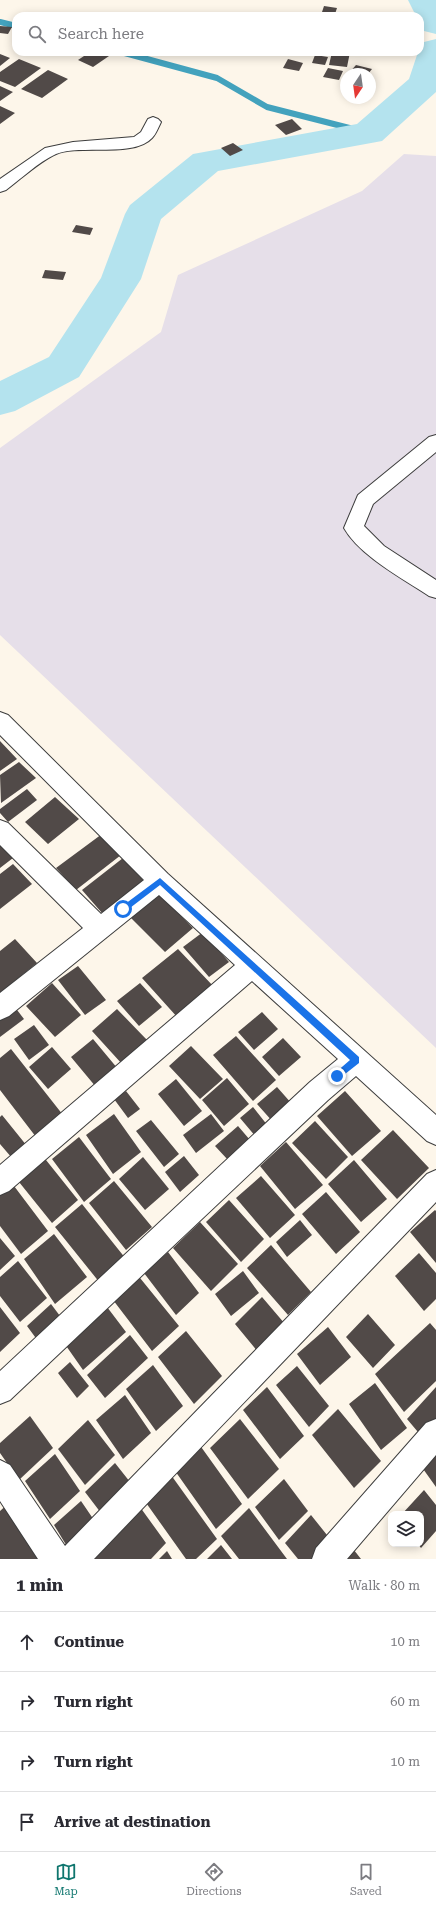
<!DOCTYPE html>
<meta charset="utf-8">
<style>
body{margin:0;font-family:"Roboto Serif",serif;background:#f2f2f3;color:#2b2b33}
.controls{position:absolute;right:12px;bottom:12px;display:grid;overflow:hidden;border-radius:8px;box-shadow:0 2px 10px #0003}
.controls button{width:36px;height:36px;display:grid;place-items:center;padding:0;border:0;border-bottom:1px solid #e1e1e2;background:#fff;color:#2b2b33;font:20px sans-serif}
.compass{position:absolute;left:340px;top:68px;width:36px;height:36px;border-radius:50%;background:#fff;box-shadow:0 2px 10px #0003;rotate:193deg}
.stop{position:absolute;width:12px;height:12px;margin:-9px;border:3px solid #1a73e8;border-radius:50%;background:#fff}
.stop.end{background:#1a73e8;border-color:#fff;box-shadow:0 1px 4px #0008}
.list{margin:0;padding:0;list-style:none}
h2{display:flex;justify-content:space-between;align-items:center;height:52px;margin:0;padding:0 16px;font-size:17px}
h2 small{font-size:13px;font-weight:400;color:#7c7c81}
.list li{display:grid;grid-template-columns:26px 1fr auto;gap:12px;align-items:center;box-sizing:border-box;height:60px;padding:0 16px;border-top:1px solid #e1e1e2}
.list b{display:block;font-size:15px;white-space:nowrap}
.list em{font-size:13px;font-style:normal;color:#7c7c81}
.icon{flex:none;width:22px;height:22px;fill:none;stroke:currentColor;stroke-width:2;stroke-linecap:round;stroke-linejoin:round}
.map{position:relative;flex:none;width:436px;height:1559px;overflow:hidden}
.search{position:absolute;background:#fff;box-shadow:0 2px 10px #0003;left:12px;right:12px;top:12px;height:44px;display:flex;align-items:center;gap:10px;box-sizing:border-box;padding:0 14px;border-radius:12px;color:#7c7c81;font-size:15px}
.sheet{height:292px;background:#fff}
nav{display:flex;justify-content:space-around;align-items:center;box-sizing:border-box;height:56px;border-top:1px solid #e1e1e2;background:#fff;font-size:11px;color:#7c7c81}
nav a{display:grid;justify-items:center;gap:2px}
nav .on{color:#0f766e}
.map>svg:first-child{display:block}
</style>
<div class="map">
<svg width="436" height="1559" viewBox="0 0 436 1559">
<rect width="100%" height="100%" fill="#fdf6ea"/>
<path fill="#e6dfe9" d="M404,154L436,156V1048L0,635V448L161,332L178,275L362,191Z"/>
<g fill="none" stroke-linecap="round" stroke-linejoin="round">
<path stroke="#43a2bd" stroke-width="6" d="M0,22L16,26
M121,52L217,78L267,107L369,133"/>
<path fill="#b4e3ee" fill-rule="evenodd" d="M408,0H436V34L424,31L420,25V16H416Z
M436,39V92L382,141L218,171L161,219L141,279L79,377L15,411L0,415V381L49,357L101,278L125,214L130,205L193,154L357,124L409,79L418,52H420V47L424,42Z"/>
</g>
<path fill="#514a48" d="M324,6L337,8L335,14L322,12Z
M0,26L12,27L8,34L0,33Z
M90,52H99L109,56L93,67L78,60Z
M332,52H350L347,67L329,65Z
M358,52H375L374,56L357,54Z
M0,54L10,58L0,66Z
M315,55L328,57L325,65L312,63Z
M19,59L41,68L15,87L0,81V72Z
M288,59L303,63L299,71L283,68Z
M356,65L372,69L368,74L349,73Z
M328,68L343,71L339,80L323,77Z
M48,70L68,79L42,98L21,89Z
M0,86L13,92L0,101Z
M0,106L15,113L0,124Z
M292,119L302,129L286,135L275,125Z
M233,143L243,150L230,156L221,148Z
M76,225L93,228L90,235L72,232Z
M45,270L66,272L63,280L42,278Z
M0,741L17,759L0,771Z
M19,762L36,778L1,803L0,775Z
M27,789L37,800L8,822L0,813V809Z
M55,797L79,819L48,844L25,822Z
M102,834L121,855L76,890L56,868Z
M0,844L13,858L0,868Z
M123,858L144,881L102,913L82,890Z
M13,864L32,884L0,909V874Z
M158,893L193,928L165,952L130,917Z
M203,932L229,962L209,977L183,947Z
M15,939L37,963L0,993V951Z
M178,949L215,988L178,1018L142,978Z
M78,966L106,1000L85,1015L58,980Z
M52,983L81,1015L55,1037L26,1006Z
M140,983L162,1007L139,1026L117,1001Z
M14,1006L24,1019L0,1037V1016Z
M117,1009L148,1041L122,1064L92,1031Z
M262,1012L278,1029L254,1050L238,1032Z
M34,1025L49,1045L29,1060L14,1039Z
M236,1036L276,1080L253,1101L213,1055Z
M283,1038L301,1057L279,1076L262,1057Z
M93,1039L118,1069L96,1087L71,1057Z
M191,1046L223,1079L200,1099L169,1066Z
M52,1047L71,1069L48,1089L29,1067Z
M11,1049L63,1115L36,1137L0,1090V1058Z
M227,1078L249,1104L224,1126L202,1100Z
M176,1079L202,1111L184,1126L158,1094Z
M277,1087L292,1104L273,1122L257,1104Z
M126,1091L140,1109L128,1118L114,1099Z
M345,1091L381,1131L352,1156L317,1116Z
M253,1107L268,1126L256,1137L240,1118Z
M114,1114L141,1152L113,1174L86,1135Z
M211,1114L224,1131L196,1153L183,1135Z
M2,1115L27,1146L12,1158L0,1144V1117Z
M151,1120L179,1154L164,1167L136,1131Z
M315,1121L348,1157L326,1179L292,1143Z
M238,1126L250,1140L228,1160L215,1146Z
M393,1130L429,1168L397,1199L361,1160Z
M79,1137L111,1179L84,1202L52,1159Z
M286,1142L323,1185L295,1209L260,1166Z
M42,1155L78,1200L52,1223L15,1177Z
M184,1156L199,1175L180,1192L165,1172Z
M143,1157L169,1189L145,1210L119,1179Z
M354,1160L387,1199L361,1222L328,1184Z
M261,1176L295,1215L270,1238L236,1198Z
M114,1181L152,1227L126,1250L89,1203Z
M11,1182L48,1231L21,1254L0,1226V1192Z
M326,1192L360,1232L336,1254L302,1214Z
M229,1200L264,1239L241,1262L206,1222Z
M82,1204L126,1259L100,1283L55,1227Z
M435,1210L436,1211V1263L410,1232Z
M300,1220L312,1235L287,1257L276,1242Z
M200,1222L238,1264L211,1291L173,1248Z
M54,1234L87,1277L55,1304L24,1259Z
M0,1238L15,1256L0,1270Z
M271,1245L311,1292L288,1315L247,1268Z
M168,1252L199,1293L176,1315L144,1273Z
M419,1253L436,1273V1299L424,1311L395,1276Z
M18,1261L47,1298L20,1322L0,1296V1277Z
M243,1271L259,1293L231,1316L215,1294Z
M136,1273L179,1326L152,1351L110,1296Z
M262,1297L285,1324L258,1352L235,1324Z
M104,1303L126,1332L83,1370L62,1340Z
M51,1304L63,1320L38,1341L27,1326Z
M0,1307L20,1333L0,1352Z
M368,1314L395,1345L373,1368L346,1337Z
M430,1323L436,1330V1381L404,1412L375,1374Z
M328,1327L351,1357L320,1385L297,1354Z
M186,1331L222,1376L194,1404L158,1357Z
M130,1335L148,1358L105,1398L87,1375Z
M70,1362L89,1386L77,1398L58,1373Z
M153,1365L183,1406L156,1431L126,1389Z
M297,1366L329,1406L309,1427L276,1385Z
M375,1383L407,1428L381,1450L349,1404Z
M267,1387L304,1436L280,1459L243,1410Z
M436,1387V1424L423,1438L407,1419Z
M125,1395L151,1433L123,1459L96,1420Z
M338,1409L381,1461L354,1488L312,1435Z
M30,1416L53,1448L19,1480L0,1453V1443Z
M240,1419L279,1469L248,1499L210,1448Z
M88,1420L115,1455L85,1485L58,1449Z
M199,1444L242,1504L216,1529L173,1468Z
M436,1451V1487L421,1466Z
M55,1454L80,1491L50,1519L25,1481Z
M115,1463L130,1482L101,1513L85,1492Z
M171,1475L217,1539L196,1559H186L144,1500Z
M284,1479L308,1511L279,1540L255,1507Z
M424,1490L436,1505V1531L421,1548L418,1544H421V1514H402Z
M81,1501L96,1523L68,1548L54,1525Z
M10,1502L46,1559H0V1511Z
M140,1507L166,1543L151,1559H88Z
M249,1508L287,1559H239L221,1536Z
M311,1515L331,1540L313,1559H298L285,1543Z
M221,1545L232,1559H207Z
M350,1545L361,1559H337Z
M167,1551L172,1559H159Z"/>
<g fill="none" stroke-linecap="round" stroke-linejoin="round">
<g stroke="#3d3d3d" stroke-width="2">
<path id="street" d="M153,117L158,119L161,122C158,128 156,134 152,138C134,158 80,144 56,154C38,162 21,179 6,190L0,192V179L45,148L73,142L134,137L141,132L148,119Z
M436,435V452L373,504L364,526L384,546L436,580V598L429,596C402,578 360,556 344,528L358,495L429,437Z
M0,712L8,715L168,874L436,1115V1145L427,1141L356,1076L328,1100L10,1400L0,1404V1371L310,1082L338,1059L252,981L9,1191L0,1195V1165L235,965L159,895L9,1016L0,1020V993L83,928L0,845V820L8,823L101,914L144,880L0,735Z
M436,1170V1202L94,1559H38L0,1501V1460L10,1465L65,1546L427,1174Z
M436,1419V1455L347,1559H312L316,1548L426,1423Z"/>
</g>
<use href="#street" fill="#fff" fill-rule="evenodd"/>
</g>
<path fill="#1a73e8" d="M160,878L359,1057V1063L340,1078H335V1073L350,1060L160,885L126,911H121V907Z"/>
</svg>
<div class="controls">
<button><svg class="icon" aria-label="layers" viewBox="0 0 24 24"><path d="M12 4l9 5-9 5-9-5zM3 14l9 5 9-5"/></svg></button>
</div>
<svg class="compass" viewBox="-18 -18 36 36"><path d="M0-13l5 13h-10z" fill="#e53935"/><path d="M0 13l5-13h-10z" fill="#7c7c81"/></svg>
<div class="stop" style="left:123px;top:909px"></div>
<div class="stop end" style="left:337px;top:1076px"></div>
<div class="search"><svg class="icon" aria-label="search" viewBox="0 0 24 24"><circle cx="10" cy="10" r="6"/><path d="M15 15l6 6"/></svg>Search here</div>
</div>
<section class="sheet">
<h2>1 min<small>Walk · 80 m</small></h2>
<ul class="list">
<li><svg class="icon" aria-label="ahead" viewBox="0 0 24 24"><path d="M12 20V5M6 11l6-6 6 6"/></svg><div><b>Continue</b></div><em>10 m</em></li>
<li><svg class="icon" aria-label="right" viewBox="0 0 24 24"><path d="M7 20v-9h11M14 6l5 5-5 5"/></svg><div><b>Turn right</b></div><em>60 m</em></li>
<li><svg class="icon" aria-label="right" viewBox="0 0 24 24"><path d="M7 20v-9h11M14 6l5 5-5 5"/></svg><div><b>Turn right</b></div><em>10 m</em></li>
<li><svg class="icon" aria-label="arrive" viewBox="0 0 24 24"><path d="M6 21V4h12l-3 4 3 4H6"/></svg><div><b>Arrive at destination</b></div></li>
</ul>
</section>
<nav>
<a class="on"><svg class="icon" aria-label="map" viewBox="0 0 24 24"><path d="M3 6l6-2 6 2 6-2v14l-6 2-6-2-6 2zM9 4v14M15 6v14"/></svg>Map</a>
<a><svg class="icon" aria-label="directions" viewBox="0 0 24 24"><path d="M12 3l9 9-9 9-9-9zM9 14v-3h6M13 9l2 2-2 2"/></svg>Directions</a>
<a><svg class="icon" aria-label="saved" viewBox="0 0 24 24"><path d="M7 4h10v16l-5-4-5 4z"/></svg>Saved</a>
</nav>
